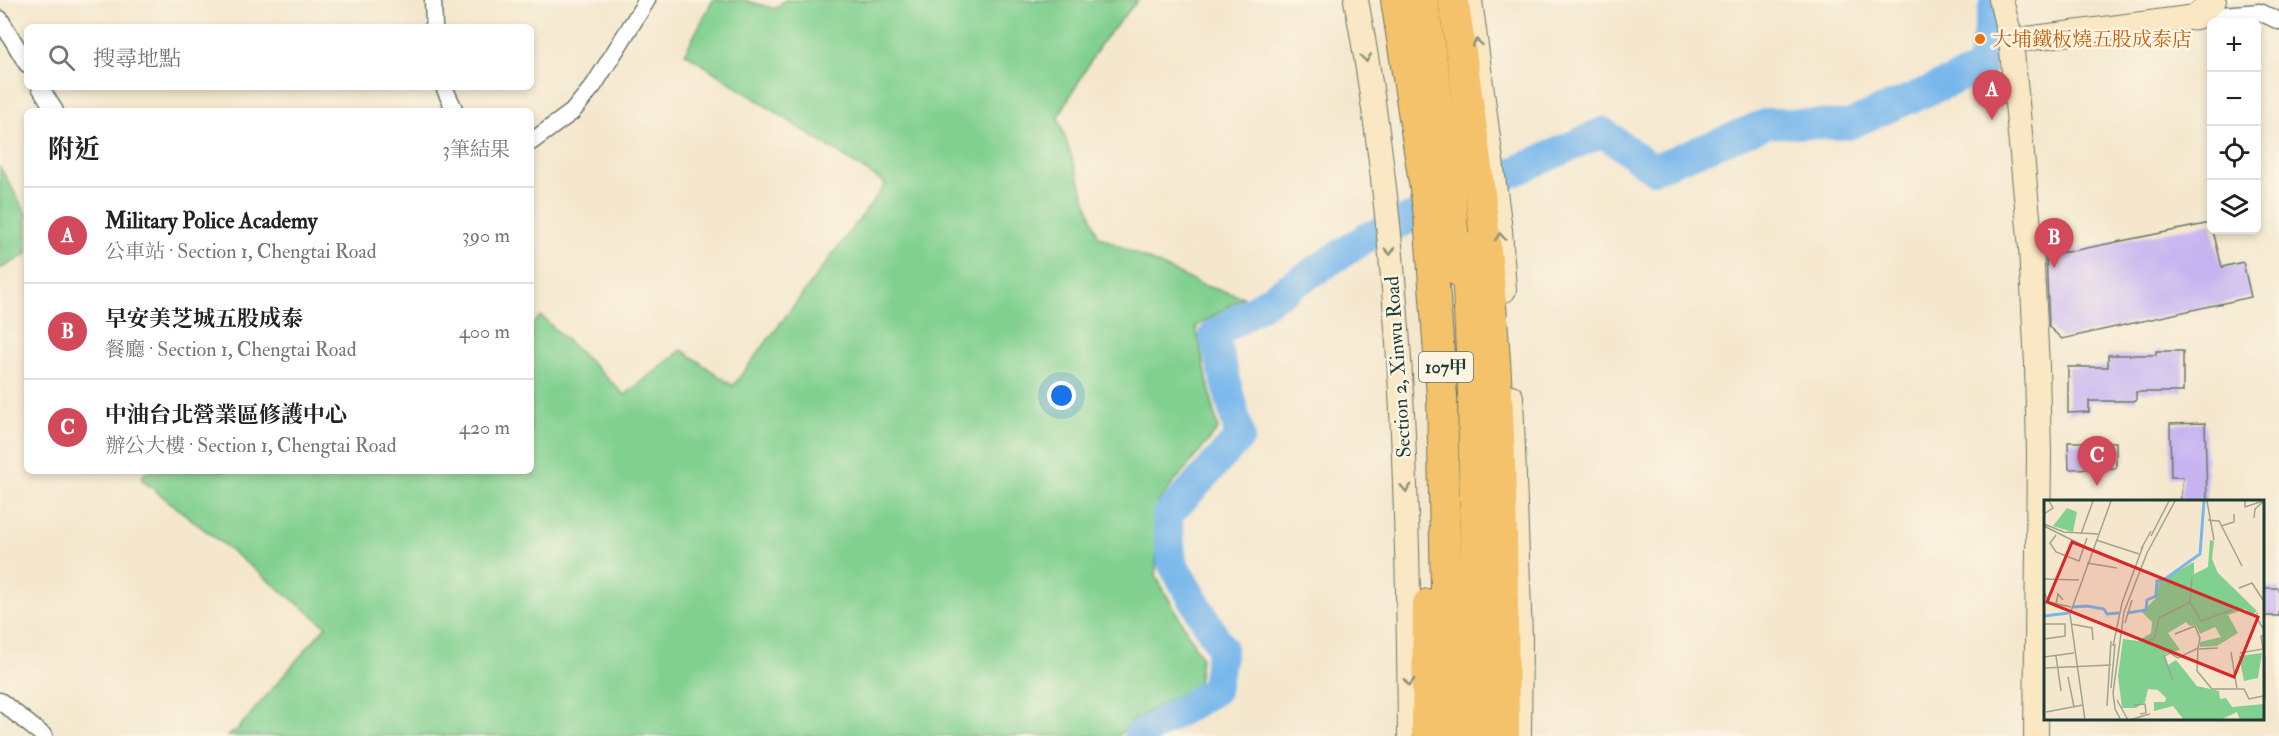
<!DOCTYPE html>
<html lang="zh-TW">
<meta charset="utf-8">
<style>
body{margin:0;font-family:"IM FELL Double Pica","Noto Serif TC",serif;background:#f2f2f2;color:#222}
.controls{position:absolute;right:18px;top:18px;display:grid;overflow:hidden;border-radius:9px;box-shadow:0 3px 9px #0003}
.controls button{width:54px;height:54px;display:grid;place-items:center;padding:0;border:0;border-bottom:2px solid #e0e0e0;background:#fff;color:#222;font:30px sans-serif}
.you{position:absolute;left:1062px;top:396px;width:21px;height:21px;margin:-15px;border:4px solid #fff;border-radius:50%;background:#1a73e8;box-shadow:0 0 0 9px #1a73e833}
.badge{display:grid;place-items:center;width:39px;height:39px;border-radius:50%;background:#d1495b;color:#fff;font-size:20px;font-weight:700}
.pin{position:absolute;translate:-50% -50px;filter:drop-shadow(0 2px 3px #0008)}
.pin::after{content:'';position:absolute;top:32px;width:21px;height:18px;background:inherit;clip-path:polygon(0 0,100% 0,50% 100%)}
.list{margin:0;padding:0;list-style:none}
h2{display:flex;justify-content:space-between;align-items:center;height:78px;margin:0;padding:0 24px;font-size:26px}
h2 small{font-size:20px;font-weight:400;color:#767676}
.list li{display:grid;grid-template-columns:39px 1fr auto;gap:18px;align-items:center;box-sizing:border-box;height:96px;padding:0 24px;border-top:2px solid #e0e0e0}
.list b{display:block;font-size:22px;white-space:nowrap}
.list p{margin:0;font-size:20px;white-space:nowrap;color:#767676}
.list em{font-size:20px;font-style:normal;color:#767676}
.icon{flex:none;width:33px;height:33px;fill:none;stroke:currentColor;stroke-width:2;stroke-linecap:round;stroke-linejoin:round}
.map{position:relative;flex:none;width:2279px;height:736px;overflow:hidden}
.search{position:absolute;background:#fff;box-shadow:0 3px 9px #0003;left:24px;top:24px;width:510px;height:66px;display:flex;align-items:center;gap:15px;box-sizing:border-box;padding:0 21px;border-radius:9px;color:#767676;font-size:22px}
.panel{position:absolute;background:#fff;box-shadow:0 3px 9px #0003;left:24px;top:108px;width:510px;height:366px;border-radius:9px}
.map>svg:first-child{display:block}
</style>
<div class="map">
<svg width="2279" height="736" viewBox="0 0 2279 736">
<rect width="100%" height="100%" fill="#fcf5e5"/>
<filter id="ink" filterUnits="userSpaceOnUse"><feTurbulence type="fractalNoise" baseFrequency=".0167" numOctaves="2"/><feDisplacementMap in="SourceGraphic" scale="12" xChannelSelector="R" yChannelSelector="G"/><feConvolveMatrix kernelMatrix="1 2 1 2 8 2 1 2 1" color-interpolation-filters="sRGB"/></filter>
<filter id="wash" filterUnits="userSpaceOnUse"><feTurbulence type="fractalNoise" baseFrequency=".008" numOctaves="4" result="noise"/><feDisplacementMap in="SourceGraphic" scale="24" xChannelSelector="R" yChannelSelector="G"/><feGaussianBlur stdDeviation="1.35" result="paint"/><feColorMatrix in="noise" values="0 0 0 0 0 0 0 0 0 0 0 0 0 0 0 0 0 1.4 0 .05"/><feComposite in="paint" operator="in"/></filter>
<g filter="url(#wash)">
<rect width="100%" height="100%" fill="#f4e7cd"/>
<path fill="#81d08f" stroke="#508662" stroke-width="1.5" d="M713,0H744L775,9L785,0H1138L1101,43L1058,117L1098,236L1202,285L1243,297L1196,327L1218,429L1158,502L1156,576L1201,657L1198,684L1133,720L1118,736H228L238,729L326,626L142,480L145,471H531V326L541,316L625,395L682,350L733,386L886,184L685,53Z
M0,167L27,215V254L0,269Z"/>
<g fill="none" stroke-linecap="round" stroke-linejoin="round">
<path stroke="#78b7ec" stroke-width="30" d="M1138,736L1215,690L1222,649L1172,563L1167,516L1240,437L1214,335L1366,238L1603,132L1653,169L1768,123L1848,125L1980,69L1995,0"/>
</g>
<g id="blocks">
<path fill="#c6b4f1" d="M2211,223L2222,267L2243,262L2251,297L2062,339L2049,327L2046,252H2067Z
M2156,351H2183V392H2136V401H2089V412L2068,413V367H2108V355H2156Z
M2205,423L2207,502H2180L2183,477H2171L2170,424Z
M2068,442H2116V468L2069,469Z
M2262,588H2279V616H2262Z"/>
</g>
</g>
<g filter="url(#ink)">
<use href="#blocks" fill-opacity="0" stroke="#6a786a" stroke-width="1.5"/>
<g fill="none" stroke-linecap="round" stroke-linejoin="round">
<g stroke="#6a786a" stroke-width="19">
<path id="street" d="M433,0L434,27
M2196,17L2260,12L2279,21
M0,19L27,64
M40,87L55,111
M444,87L455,111
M531,142L572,112L594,85L647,0
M0,701L44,736"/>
</g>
<g stroke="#6a786a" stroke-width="26">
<path id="secondary" d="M1356,0C1402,243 1408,490 1410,736
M1470,0L1500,230L1504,290
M2001,0L2011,41L2031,248L2037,366L2039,454L2036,736
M2011,41L2196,17L2214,0
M1511,397L1520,637L1519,736"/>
</g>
<g stroke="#6a786a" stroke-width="29">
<path id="primary" d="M1424,0L1449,162L1458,273"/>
</g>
<g stroke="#6a786a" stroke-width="32">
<path id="highway" d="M1396,0L1429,215L1442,396L1449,736
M1453,0C1469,101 1483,204 1491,306C1503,449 1503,593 1504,736
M1466,247L1473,394L1478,736
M1427,736L1428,604"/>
</g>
<use href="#street" stroke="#fff" stroke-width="16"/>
<use href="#secondary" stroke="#fae7c3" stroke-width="24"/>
<use href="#primary" stroke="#f3c26a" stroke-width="27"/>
<use href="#highway" stroke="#f3c26a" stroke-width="30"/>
</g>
<defs><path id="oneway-chevron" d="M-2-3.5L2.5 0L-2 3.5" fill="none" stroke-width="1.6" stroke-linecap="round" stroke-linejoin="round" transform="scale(1.5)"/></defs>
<g stroke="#8c927c">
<use href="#oneway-chevron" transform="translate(1477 43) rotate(-99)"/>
<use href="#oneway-chevron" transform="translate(1366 58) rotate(82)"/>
<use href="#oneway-chevron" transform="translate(1500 237) rotate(-94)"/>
<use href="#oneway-chevron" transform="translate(1390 251) rotate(85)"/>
<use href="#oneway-chevron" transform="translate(1406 488) rotate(88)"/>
<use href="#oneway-chevron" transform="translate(1409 682) rotate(89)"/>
</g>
</g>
<circle fill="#e8710a" stroke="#fcf5e5" stroke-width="2" cx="1980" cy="39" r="6"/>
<g text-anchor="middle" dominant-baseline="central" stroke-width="5" stroke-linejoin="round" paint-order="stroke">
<rect fill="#fcf5e5" stroke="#617469" stroke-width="1.5" x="1419" y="352" width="54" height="30" rx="4.5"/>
<g font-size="18" font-weight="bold" fill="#1f3d34">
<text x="1446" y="367">107甲</text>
</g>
<g font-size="20" fill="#c56008" stroke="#fcf5e5" text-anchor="start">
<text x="1992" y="39">大埔鐵板燒五股成泰店</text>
</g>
<g font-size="20" fill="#1f3d34" stroke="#fcf5e5">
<text transform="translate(1398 367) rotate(-94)">Section 2, Xinwu Road</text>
</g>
</g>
<g transform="translate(2044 500)">
<rect width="220" height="220" fill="#f4e7cd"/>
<path d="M23,8L33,12L29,32L9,26ZM166,40L170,41L168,59L174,73L213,111L208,115L201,109L184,115L194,133L173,146L156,147V142L177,137L171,127L156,134L152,125L146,126L142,122L124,133L136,150L121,154L124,165L132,160L153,186L175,191L176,199L182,198L188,207L219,204L220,220H196L193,212L176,220H140L129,206L110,211V202H121L122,198L114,190L104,189L101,202L92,208H78L74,176L79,139L94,141L107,133L108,122L98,112L112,98L115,82L150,62V74L164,67ZM218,153L214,178L200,181L195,156Z" fill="#81d08f"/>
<path fill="none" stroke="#78b7ec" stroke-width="3" d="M29,107L43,106L60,109L63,114L75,113M83,113L102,110L103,100L112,96L113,81L121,79L156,54L160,1M0,116L25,113"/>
<path fill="none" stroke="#9fa390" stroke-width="1.5" d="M163,1L170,40M201,1V7L219,1M0,14L9,8L5,1M210,18L211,9L220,1M164,20L175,21L198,66M0,24L20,32L54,34M0,26L40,46M177,26L190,22V14M37,34L49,1M12,35L6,43L12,52L35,61L43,38M107,36L125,1M52,40L95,54M97,49L107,31M43,63L73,68M0,79L35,80M195,88L208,83L221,103M0,92L5,102L27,107M146,102L148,78M12,104L14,94L19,100M214,113L211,115L221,132M81,123L88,100M0,124H21V136L0,139M27,124L48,128L49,140M131,134L151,126L156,138L154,148M105,141L111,137L115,118L146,102L157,121L188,110M69,146L78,103L99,46M155,149L174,148M187,152L193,189M196,153L219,149L217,136L221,135M12,156L17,191M0,157L30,153M221,157V200M0,168L67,165M24,177L30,207M129,181L120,156L126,153L134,158L154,148L153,171L168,189H200L205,199L219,196M67,188L71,144M73,200L84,220M90,205L101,204L102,213L96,214M63,206L67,141M2,212L39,205M41,220L26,114L67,1M77,220L71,209L69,193L80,112L103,53L131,1M85,220L106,214"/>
<path fill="#d62828" fill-opacity="0.15" stroke="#d62828" stroke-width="3" d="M28,42L214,117L190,177L3,102Z"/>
<rect width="220" height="220" fill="none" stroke="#1f3d34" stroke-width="3"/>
</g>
</svg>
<div class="controls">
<button>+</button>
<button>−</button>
<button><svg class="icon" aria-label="locate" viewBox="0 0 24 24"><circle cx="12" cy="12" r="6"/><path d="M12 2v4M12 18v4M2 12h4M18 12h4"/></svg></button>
<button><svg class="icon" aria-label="layers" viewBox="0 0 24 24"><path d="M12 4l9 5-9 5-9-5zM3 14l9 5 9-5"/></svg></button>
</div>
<div class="you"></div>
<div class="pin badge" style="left:1992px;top:120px">A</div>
<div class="pin badge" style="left:2054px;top:268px">B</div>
<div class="pin badge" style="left:2097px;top:486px">C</div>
<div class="search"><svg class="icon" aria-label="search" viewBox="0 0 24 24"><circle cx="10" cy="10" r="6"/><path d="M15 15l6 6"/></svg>搜尋地點</div>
<section class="panel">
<h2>附近<small>3筆結果</small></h2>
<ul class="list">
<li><span class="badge">A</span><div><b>Military Police Academy</b><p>公車站 · Section 1, Chengtai Road</p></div><em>390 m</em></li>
<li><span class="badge">B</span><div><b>早安美芝城五股成泰</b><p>餐廳 · Section 1, Chengtai Road</p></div><em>400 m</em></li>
<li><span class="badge">C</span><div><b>中油台北營業區修護中心</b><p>辦公大樓 · Section 1, Chengtai Road</p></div><em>420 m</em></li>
</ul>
</section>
</div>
